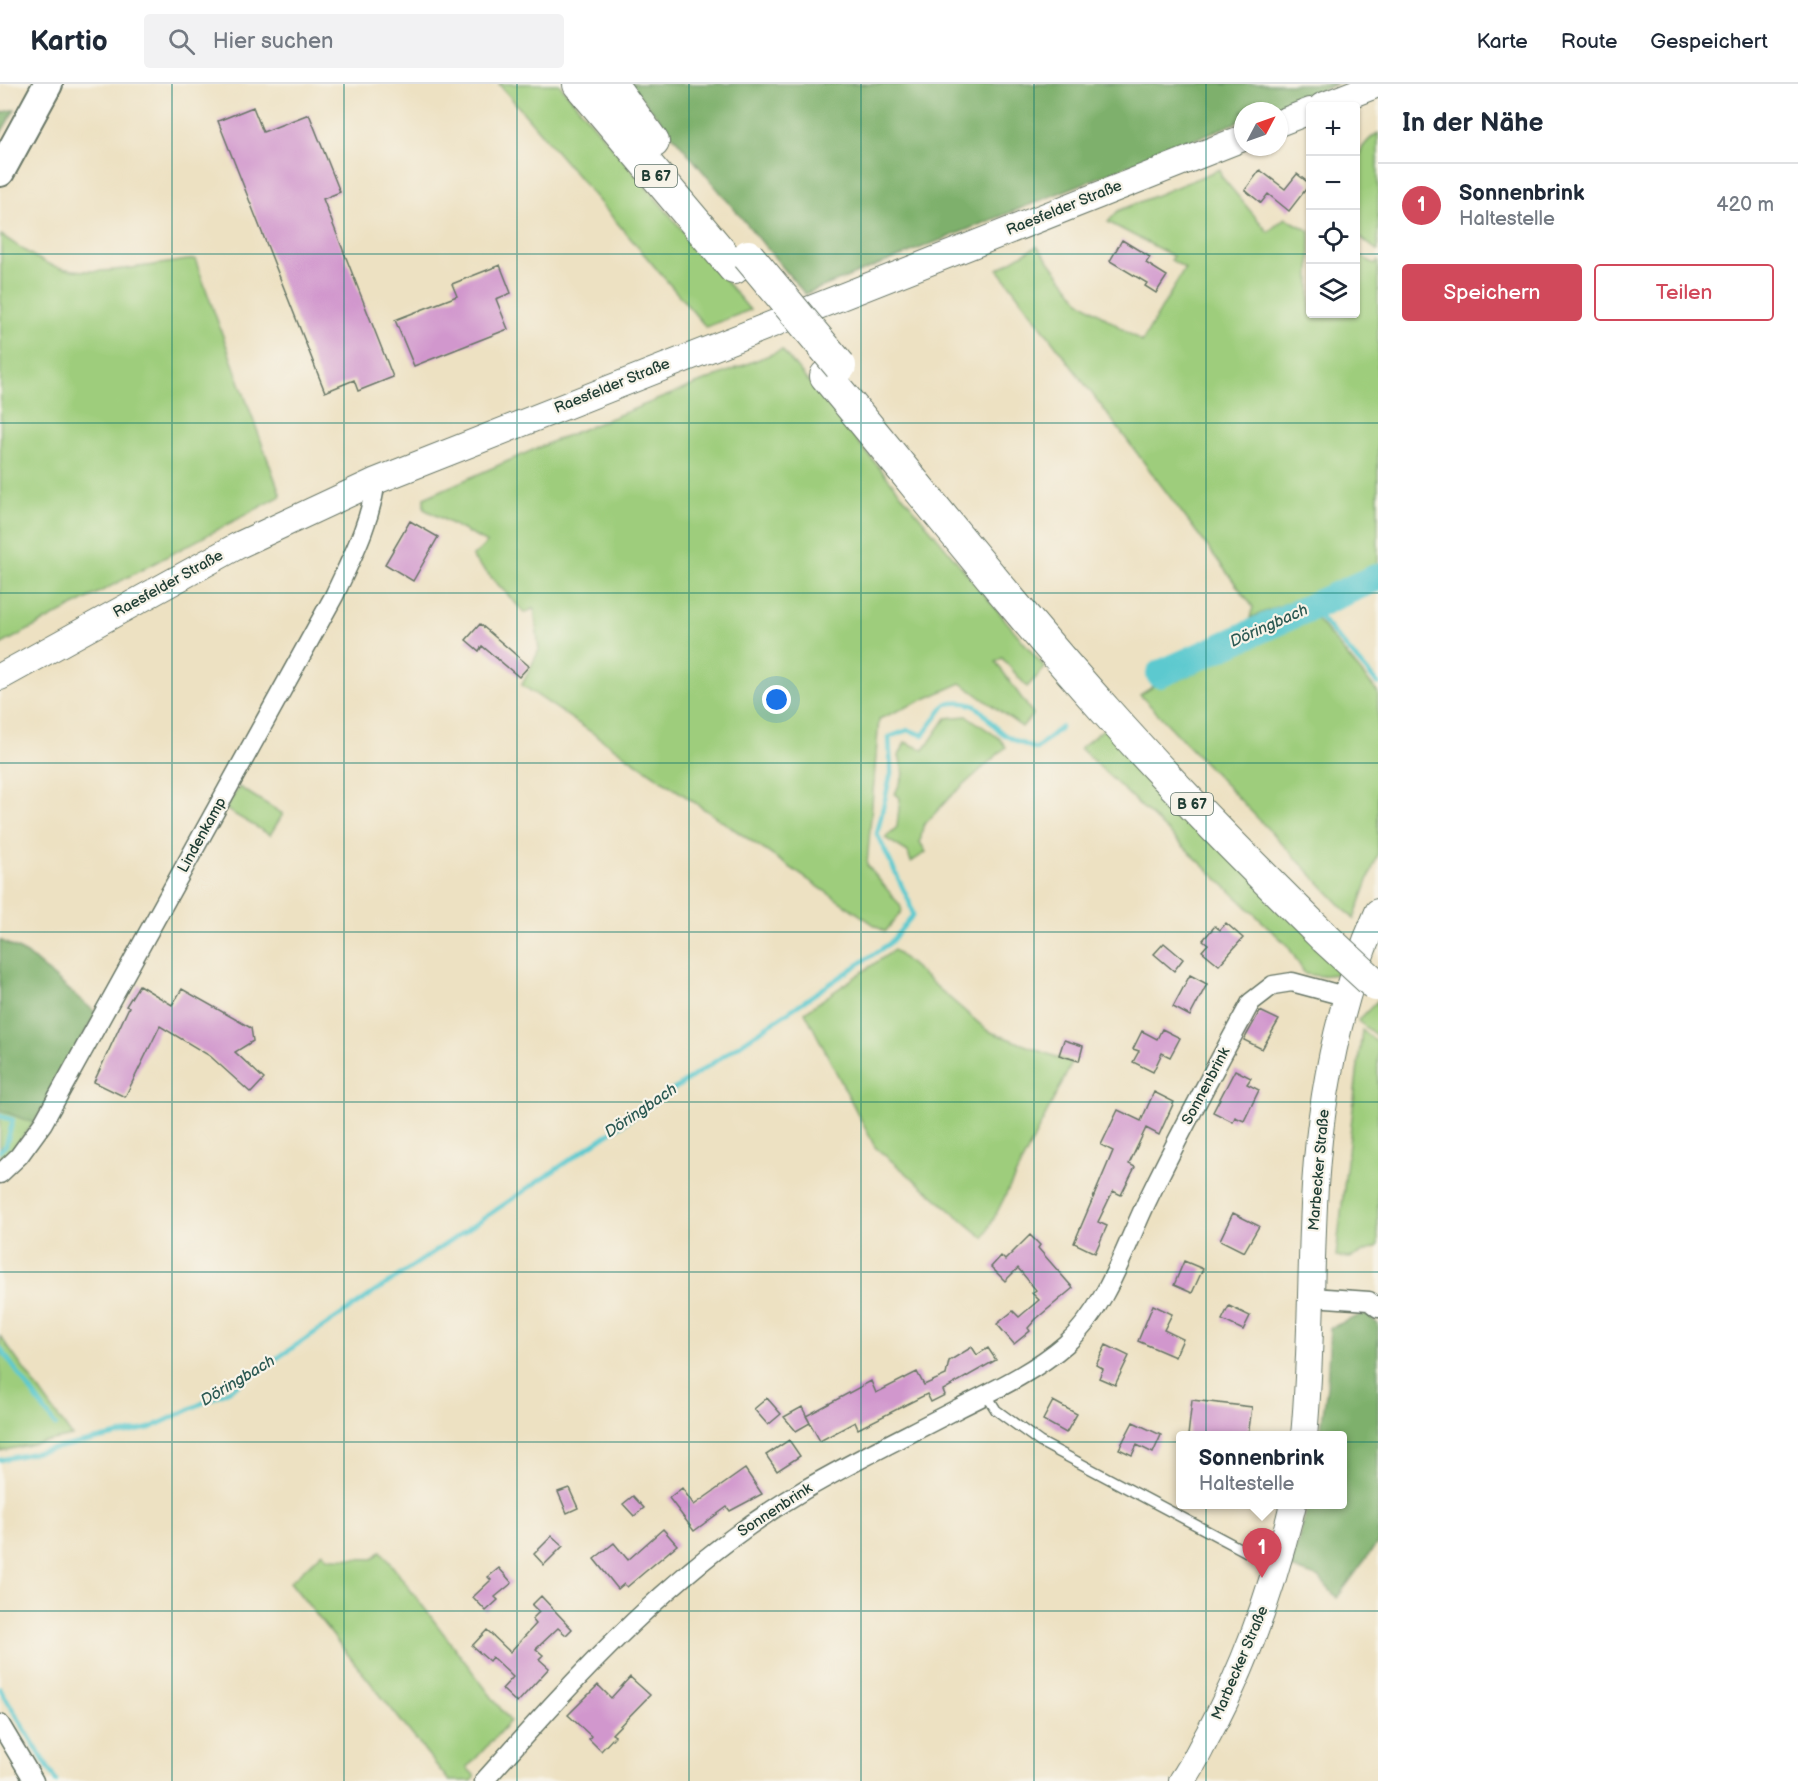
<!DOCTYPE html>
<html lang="de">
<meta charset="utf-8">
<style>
body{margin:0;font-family:"Balsamiq Sans",sans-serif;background:#f2f2f3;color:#1f2937}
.controls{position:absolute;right:18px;top:18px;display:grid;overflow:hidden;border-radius:6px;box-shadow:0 2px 4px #0004}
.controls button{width:54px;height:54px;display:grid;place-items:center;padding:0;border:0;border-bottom:2px solid #e0e1e3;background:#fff;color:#1f2937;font:30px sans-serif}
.compass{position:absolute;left:1234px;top:18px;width:54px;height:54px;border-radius:50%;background:#fff;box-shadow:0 2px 4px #0004;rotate:49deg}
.you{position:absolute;left:777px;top:616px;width:21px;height:21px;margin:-15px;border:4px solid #fff;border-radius:50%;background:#1a73e8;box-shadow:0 0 0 9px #1a73e833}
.badge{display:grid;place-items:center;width:39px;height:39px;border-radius:50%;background:#d1495b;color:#fff;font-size:20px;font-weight:700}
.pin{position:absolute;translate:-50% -50px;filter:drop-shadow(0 2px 3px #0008)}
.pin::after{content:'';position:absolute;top:32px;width:21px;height:18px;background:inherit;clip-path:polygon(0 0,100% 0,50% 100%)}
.popup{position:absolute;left:1176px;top:1347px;width:171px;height:78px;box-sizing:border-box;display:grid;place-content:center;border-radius:6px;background:#fff;filter:drop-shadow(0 2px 4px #0005);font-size:20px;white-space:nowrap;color:#747a83}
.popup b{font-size:22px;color:#1f2937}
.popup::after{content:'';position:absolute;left:50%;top:100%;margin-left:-12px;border:12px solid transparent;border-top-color:#fff}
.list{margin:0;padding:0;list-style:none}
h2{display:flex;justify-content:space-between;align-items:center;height:78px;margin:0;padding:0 24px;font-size:26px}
h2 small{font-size:20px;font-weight:400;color:#747a83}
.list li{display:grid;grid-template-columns:39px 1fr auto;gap:18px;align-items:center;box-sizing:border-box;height:84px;padding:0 24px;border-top:2px solid #e0e1e3}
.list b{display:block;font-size:22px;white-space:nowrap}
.list p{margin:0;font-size:20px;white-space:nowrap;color:#747a83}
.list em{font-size:20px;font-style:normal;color:#747a83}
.actions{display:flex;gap:12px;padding:18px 24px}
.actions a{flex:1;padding:14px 0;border:2px solid #d1495b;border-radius:6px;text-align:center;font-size:21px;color:#d1495b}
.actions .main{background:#d1495b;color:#fff}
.icon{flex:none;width:33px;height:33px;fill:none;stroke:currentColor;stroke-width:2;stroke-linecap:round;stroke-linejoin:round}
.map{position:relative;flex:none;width:1378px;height:1697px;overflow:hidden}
header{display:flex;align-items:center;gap:36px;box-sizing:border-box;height:84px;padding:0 30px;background:#fff;border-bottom:2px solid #e0e1e3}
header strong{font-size:28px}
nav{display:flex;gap:33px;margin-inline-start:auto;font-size:21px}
.search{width:420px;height:54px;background:#f2f2f3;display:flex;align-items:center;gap:15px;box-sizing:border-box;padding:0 21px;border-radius:6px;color:#747a83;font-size:22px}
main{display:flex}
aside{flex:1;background:#fff}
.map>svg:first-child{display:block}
</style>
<header>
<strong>Kartio</strong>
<div class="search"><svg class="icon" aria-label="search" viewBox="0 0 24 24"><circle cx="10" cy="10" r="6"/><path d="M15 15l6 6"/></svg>Hier suchen</div>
<nav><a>Karte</a><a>Route</a><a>Gespeichert</a></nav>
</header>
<main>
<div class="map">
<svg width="1378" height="1697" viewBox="0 0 1378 1697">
<rect width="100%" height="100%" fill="#f7f3e8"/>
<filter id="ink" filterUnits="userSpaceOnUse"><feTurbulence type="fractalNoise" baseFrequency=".0167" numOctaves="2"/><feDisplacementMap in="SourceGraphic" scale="12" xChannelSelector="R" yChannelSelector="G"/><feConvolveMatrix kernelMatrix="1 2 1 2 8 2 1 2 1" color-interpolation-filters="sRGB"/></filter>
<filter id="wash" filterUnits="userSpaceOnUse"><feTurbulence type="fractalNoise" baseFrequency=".008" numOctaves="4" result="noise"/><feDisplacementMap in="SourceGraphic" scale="24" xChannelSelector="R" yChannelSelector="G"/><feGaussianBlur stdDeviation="1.35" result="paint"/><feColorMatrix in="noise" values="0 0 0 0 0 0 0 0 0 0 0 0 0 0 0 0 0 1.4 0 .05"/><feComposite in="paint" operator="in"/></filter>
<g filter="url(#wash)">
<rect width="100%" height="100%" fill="#ede1c2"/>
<path fill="#9ecd7c" stroke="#5e8558" stroke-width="1.5" d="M499,0H559L750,226L706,243Z
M1378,49V167L1356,150L1358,134L1356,132C1356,99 1347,68 1378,49Z
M1220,85L1221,92L1268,148L1285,134L1310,147V230H1356V170L1375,180L1378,177V482L1250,534L1253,523L998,185L1037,162L1080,217L1142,258L1185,184L1171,176L1173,172L1108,138L1118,127Z
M1,151C19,162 37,177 57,183C95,194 155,180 195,175L281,412L0,561Z
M782,266L1045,584L1027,603L1002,574L996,578L1033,630L1022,643L961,599L879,635L867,781L900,821L902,827L885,848L522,601L539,566L534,524L525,529L472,473L487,459L424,425V414L551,358Z
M1315,533L1378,609V769L1354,835L1140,611L1162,597H1177Z
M967,632L999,654L1006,663L949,714L923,742L920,758L926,768L911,778L908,768L885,754L897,743L900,714L895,710L904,690L899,672L905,658L924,666L946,634Z
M1106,643L1341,881L1336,890L1319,892L1305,890L1288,862L1080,664Z
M239,703L283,730L270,751L225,725Z
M894,866L988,947L1072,979L984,1154L875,1063L805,928Z
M1378,916V953L1358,937Z
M1362,946L1378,959V1162L1350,1174L1336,1173Z
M0,1026L34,1039L0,1080Z
M0,1252L72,1352L0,1367Z
M381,1467L510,1637L467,1684L475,1692L472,1697H449L290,1498L323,1468L328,1474L373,1475Z"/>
<path fill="#7eb06c" stroke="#4e7650" stroke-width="1.5" d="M630,0H1337L1266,27H1243V36L805,210Z
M15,25L0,50V29Z
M0,856L27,870L96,929L34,1039L0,1026Z
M1365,1229L1378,1240V1458L1337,1514L1319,1494L1291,1484L1308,1421L1343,1420V1352L1320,1351L1327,1303L1330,1244Z"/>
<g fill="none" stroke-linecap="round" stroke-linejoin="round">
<path stroke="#5cc9cf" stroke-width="4.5" d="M1311,523L1378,600
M0,1032L13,1036L6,1061L0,1067
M0,1264L56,1342
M0,1376L150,1344L230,1306L890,859L913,831L909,817L877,750L891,689L889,653L908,646L923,651L946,620C986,613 981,635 1005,651C1015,657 1026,661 1036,665L1061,643
M0,1604L56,1697"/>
<path stroke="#5cc9cf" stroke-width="28" d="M1160,590L1378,493"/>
</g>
<g id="blocks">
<path fill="#d197cd" d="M253,23L263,48L309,30L340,108L323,115L393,293L358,307L354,296L325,308L218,37Z
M1260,86L1285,105L1297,90L1310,100L1289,127L1268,110L1261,119L1245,106Z
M1122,156L1150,173L1146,179L1167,192L1156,209L1145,202L1147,199L1110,177Z
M500,181L511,209L496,215L508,245L414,282L395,236L457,212L452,200Z
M410,437L438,453L413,497L385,480Z
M480,540L529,582L519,593L482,562L479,567L466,556Z
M1226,839L1243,854L1219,881L1202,867L1208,860L1203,856L1215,842L1220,846Z
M1164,859L1183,875L1174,887L1154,870Z
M1190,891L1207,900L1190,932L1173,923Z
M139,901L172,921L182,905L251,944L253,957L235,968L264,995L251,1009L210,972L160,942L125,1013L94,998L129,923L126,922Z
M1260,927L1279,936L1262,965L1244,956Z
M1162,945L1180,954L1170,973L1162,969L1153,988L1133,978L1139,967L1133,965L1142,947L1157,955Z
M1064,956L1083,962L1079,977L1059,971Z
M1235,986L1251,994L1247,1000L1259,1006L1244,1037L1235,1033L1233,1038L1213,1028Z
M1154,1008L1174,1018L1159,1051L1146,1044L1129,1080L1135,1083L1121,1111L1113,1107L1098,1138L1107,1142L1095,1169L1074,1159L1113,1067L1101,1061L1118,1026L1141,1037Z
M1233,1129L1259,1142L1244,1168L1220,1156Z
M1030,1151L1040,1161L1038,1164L1073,1204L1036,1235L1028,1244L1030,1247L1014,1260L997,1240L1013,1227L1019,1233L1039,1216L1032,1209L1036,1206L1018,1184L1005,1197L991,1183L1001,1172L1005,1176Z
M1184,1177L1203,1185L1192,1209L1174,1201Z
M1153,1221L1172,1230L1164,1246L1183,1255L1175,1273L1138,1257Z
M1229,1222L1250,1232L1243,1246L1222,1236Z
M1106,1261L1129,1272L1115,1301L1099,1294L1103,1285L1096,1281Z
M972,1263L977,1271L988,1264L996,1276L943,1306L945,1311L931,1318L927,1310L858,1345L855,1338L820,1357L806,1332L871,1297L876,1309L917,1288L924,1301L946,1291L949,1277Z
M767,1314L781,1330L768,1341L754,1325Z
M1192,1316L1252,1323L1248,1352H1188Z
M1053,1317L1077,1330L1066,1349L1043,1336Z
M802,1323L810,1339L796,1347L784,1333Z
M1133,1338L1161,1351L1153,1369L1137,1361L1132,1371L1119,1365Z
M789,1356L800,1372L777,1387L766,1371Z
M745,1385L762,1410L730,1427L727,1423L694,1447L669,1414L682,1404L694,1421Z
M569,1404L578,1424L567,1429L558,1408Z
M633,1412L644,1424L634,1432L623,1420Z
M663,1445L677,1461L627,1503L624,1500L618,1505L594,1475L614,1459L628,1476Z
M552,1452L563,1462L544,1481L534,1470Z
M499,1484L512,1499L495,1513L498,1516L486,1527L473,1513L491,1496L488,1493Z
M541,1512L572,1545L566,1551L558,1544L536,1565L543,1571L539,1575L549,1584L517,1619L502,1605L513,1593L492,1573L489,1577L472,1562L487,1546L510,1568L536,1540L532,1535L539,1528L532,1521Z
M630,1593L650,1611L612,1650L615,1652L601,1667L589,1655L591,1652L568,1631L598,1601L611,1614Z"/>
</g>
</g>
<g filter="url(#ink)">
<use href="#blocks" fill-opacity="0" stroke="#677666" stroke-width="1.5"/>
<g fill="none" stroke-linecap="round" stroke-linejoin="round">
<g stroke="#677666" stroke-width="12">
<path id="service" d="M986,1310L996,1326L1040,1358L1275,1483"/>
</g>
<g stroke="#677666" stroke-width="21">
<path id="minor" d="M0,1090L19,1072L43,1039L334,512C352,473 370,440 376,397
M1312,1213L1369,1217L1378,1224
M0,1640L34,1697
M484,1697C581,1588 677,1481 804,1406C855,1376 908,1351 959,1324C995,1306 1035,1287 1066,1260C1108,1222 1125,1162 1149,1113C1181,1047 1216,982 1251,918L1273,901L1292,898L1348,913"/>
</g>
<g stroke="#677666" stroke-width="28">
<path id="secondary" d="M1322,22L1378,0
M1279,39L1310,27
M0,593L239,461L376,397L1243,54
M1304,1352C1312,1268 1310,1185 1315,1102C1321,1009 1340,913 1378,828
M1182,1697C1193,1682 1200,1665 1209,1649C1248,1577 1274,1500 1293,1420"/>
</g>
<g stroke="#677666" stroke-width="32">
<path id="primary" d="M0,88L48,0"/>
</g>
<g stroke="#677666" stroke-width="34">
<path id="trunk" d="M579,0L734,184
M611,0L653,58
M826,292C919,403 1008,518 1105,626C1175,705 1250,780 1325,854"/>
</g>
<use href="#service" stroke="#fff" stroke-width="9"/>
<use href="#minor" stroke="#fff" stroke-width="18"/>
<use href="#secondary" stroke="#fff" stroke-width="26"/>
<use href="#primary" stroke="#fff" stroke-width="28"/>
<use href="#trunk" stroke="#fff" stroke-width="32"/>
<g stroke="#677666" stroke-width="34" stroke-linecap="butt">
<path id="trunk-bridge" d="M748,172L840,282
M1325,854L1376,901"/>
</g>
<use href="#trunk-bridge" stroke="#fff" stroke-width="32"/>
</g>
</g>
<path fill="none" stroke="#0f766e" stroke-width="1.5" stroke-opacity="0.55" d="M172,0V1697M344,0V1697M517,0V1697M689,0V1697M861,0V1697M1034,0V1697M1206,0V1697M0,170H1310M1356,170H1378M0,339H1378M0,509H1378M0,679H1378M0,848H1378M0,1018H1378M0,1188H1378M0,1358H1378M0,1527H1378"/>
<g text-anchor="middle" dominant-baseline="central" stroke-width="4.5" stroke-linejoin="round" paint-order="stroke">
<g fill="#f7f3e8" stroke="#60746a" stroke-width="1.5">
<rect x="635" y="81" width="42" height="22" rx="4.5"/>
<rect x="1171" y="709" width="42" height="22" rx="4.5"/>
</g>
<g font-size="14" font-weight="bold" fill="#1f3d34">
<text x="656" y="92">B 67</text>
<text x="1192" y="720">B 67</text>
</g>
<g font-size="15" fill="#1f3d34" stroke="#f7f3e8">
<text transform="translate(1064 124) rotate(-22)">Raesfelder Straße</text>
<text transform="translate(612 302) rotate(-22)">Raesfelder Straße</text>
<text transform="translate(168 500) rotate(-29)">Raesfelder Straße</text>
<text transform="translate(202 751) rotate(-61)">Lindenkamp</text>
<text transform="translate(1206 1002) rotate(-62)">Sonnenbrink</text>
<text transform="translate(1319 1086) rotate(-85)">Marbecker Straße</text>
<text transform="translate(775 1426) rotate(-33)">Sonnenbrink</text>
<text transform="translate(1240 1579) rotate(-67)">Marbecker Straße</text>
</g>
<g font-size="16" font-style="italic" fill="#2b5953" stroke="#f7f3e8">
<text transform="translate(1269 542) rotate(-24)">Döringbach</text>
<text transform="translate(641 1027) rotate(-34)">Döringbach</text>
<text transform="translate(238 1297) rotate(-31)">Döringbach</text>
</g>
</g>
</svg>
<div class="controls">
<button>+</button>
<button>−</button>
<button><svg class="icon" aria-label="locate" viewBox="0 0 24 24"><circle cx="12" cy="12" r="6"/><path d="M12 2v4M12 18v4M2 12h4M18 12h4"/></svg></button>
<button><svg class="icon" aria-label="layers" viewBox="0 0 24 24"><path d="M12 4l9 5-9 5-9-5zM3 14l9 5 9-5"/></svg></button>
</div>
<svg class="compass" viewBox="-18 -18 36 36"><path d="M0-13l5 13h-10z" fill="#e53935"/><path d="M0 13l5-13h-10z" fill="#747a83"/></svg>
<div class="you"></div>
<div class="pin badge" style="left:1262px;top:1494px">1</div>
<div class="popup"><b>Sonnenbrink</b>Haltestelle</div>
</div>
<aside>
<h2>In der Nähe<small></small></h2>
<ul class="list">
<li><span class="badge">1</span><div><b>Sonnenbrink</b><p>Haltestelle</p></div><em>420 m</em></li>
</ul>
<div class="actions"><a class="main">Speichern</a><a>Teilen</a></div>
</aside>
</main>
